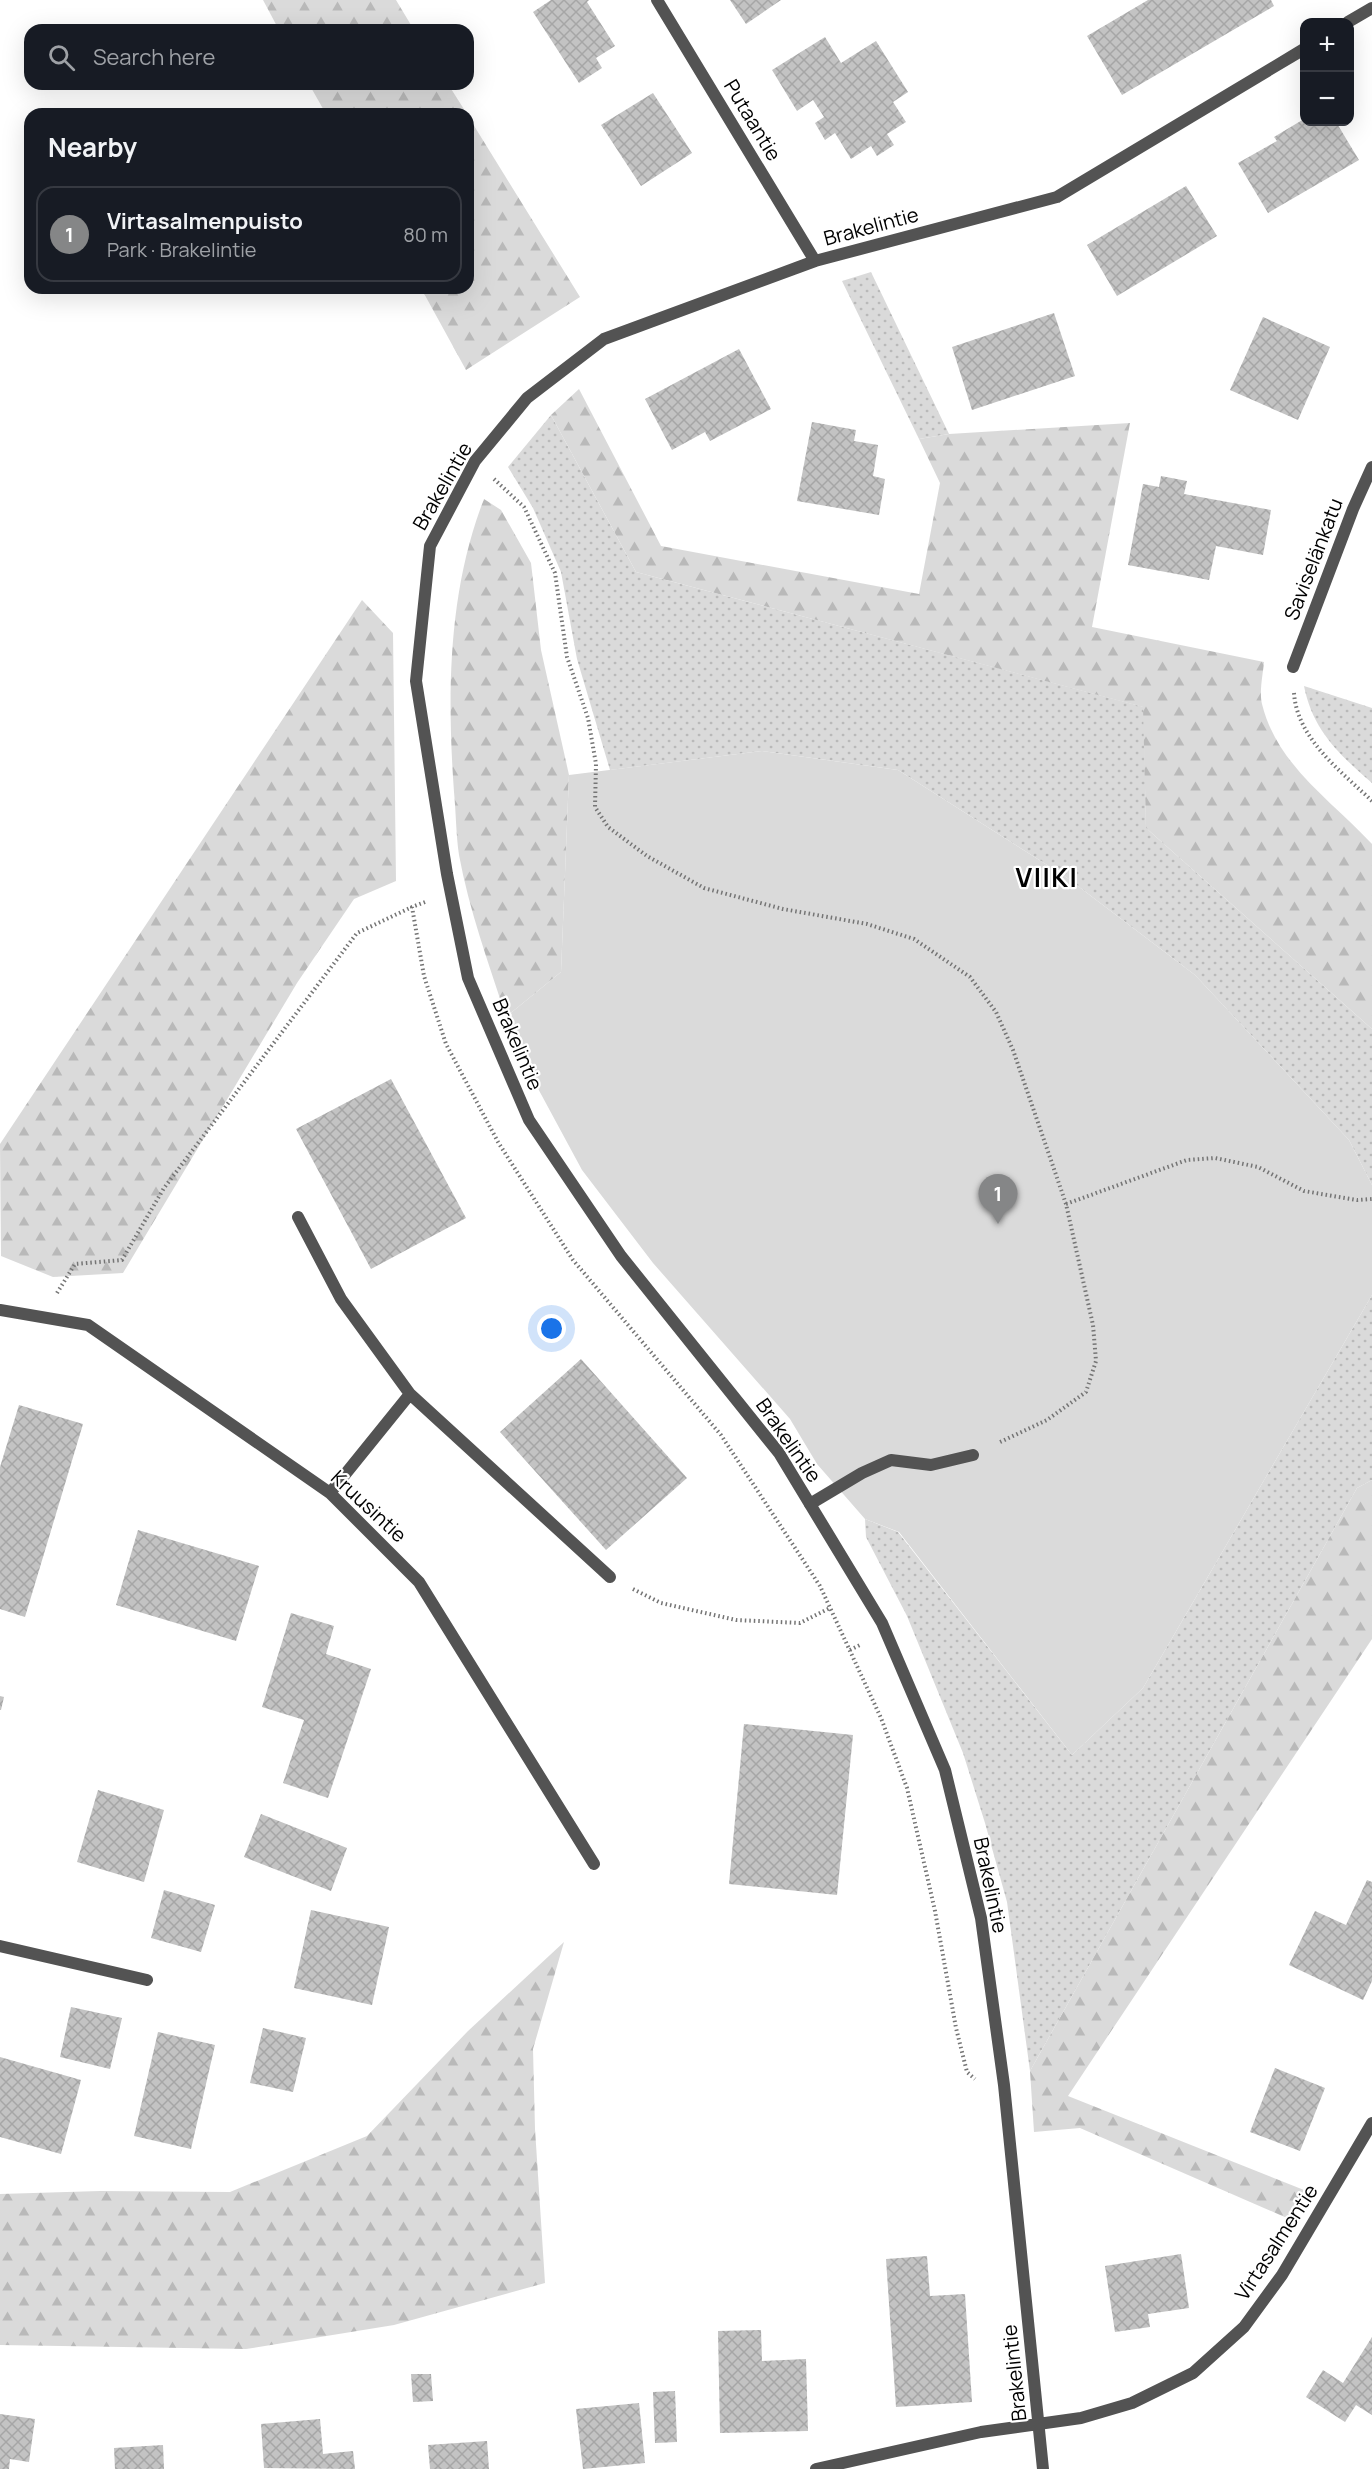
<!DOCTYPE html>
<meta charset="utf-8">
<style>
body{margin:0;font-family:Manrope,sans-serif;background:#20242c;color:#f1f3f6}
.controls{position:absolute;right:18px;top:18px;display:grid;overflow:hidden;border-radius:12px;box-shadow:0 6px 24px #0002}
.controls button{width:54px;height:54px;display:grid;place-items:center;padding:0;border:0;border-bottom:2px solid #363941;background:#171b24;color:#f1f3f6;font:30px sans-serif}
.you{position:absolute;left:552px;top:1329px;width:21px;height:21px;margin:-15px;border:4px solid #fff;border-radius:50%;background:#1a73e8;box-shadow:0 0 0 9px #1a73e833}
.badge{display:grid;place-items:center;width:39px;height:39px;border-radius:50%;background:#858687;color:#fff;font-size:20px;font-weight:700}
.pin{position:absolute;translate:-50% -50px;filter:drop-shadow(0 2px 3px #0008)}
.pin::after{content:'';position:absolute;top:32px;width:21px;height:18px;background:inherit;clip-path:polygon(0 0,100% 0,50% 100%)}
.list{margin:0;padding:0;list-style:none}
h2{display:flex;justify-content:space-between;align-items:center;height:78px;margin:0;padding:0 24px;font-size:26px}
h2 small{font-size:20px;font-weight:400;color:#9ea1a6}
.list li{display:grid;grid-template-columns:39px 1fr auto;gap:18px;align-items:center;box-sizing:border-box;height:96px;margin:0 12px 12px;padding:0 12px;border:2px solid #363941;border-radius:18px}
.list b{display:block;font-size:22px;white-space:nowrap}
.list p{margin:0;font-size:20px;white-space:nowrap;color:#9ea1a6}
.list em{font-size:20px;font-style:normal;color:#9ea1a6}
.icon{flex:none;width:33px;height:33px;fill:none;stroke:currentColor;stroke-width:2;stroke-linecap:round;stroke-linejoin:round}
.map{position:relative;flex:none;width:1372px;height:2469px;overflow:hidden}
.search{position:absolute;background:#171b24;box-shadow:0 6px 24px #0002;left:24px;top:24px;width:450px;height:66px;display:flex;align-items:center;gap:15px;box-sizing:border-box;padding:0 21px;border-radius:18px;color:#9ea1a6;font-size:22px}
.panel{position:absolute;background:#171b24;box-shadow:0 6px 24px #0002;left:24px;top:108px;width:450px;height:186px;border-radius:18px}
.map>svg:first-child{display:block}
</style>
<div class="map">
<svg width="1372" height="2469" viewBox="0 0 1372 2469">
<defs>
<pattern id="grass-dots" width="8" height="8" patternUnits="userSpaceOnUse" patternTransform="scale(1.5)"><rect width="8" height="8" fill="#dadada"/><path d="M2 2h.1M6 6h.1" fill="none" stroke="#b9b9b9" stroke-width="1.8" stroke-linecap="round"/></pattern>
<pattern id="forest-firs" width="22" height="20" patternUnits="userSpaceOnUse" patternTransform="scale(1.5)"><rect width="22" height="20" fill="#dadada"/><path d="M5 1l3.5 6h-7zM16 11l3.5 6h-7z" fill="#b9b9b9"/></pattern>
<pattern id="building-cross-hatch" width="8" height="8" patternUnits="userSpaceOnUse" patternTransform="scale(1.5)"><rect width="8" height="8" fill="#c3c3c3"/><path d="M0 0l8 8M0 8l8-8" fill="none" stroke="#a6a6a6"/></pattern>
</defs>
<rect width="100%" height="100%" fill="#fff"/>
<path fill="url(#grass-dots)" d="M871,272L949,434L919,439L842,281Z
M551,415L636,572L1144,707L1146,828L1372,1029V1185L1349,1140L1195,975L1066,877L898,770L762,751L610,770L577,659L561,572L533,508L508,467Z
M1304,686L1372,708V783C1339,754 1313,731 1304,686Z
M1372,1295V1480L1357,1488L1030,2071L1007,1902L985,1823L963,1753L907,1616L866,1537L865,1519L898,1532L1072,1755L1143,1688Z"/>
<path fill="url(#forest-firs)" d="M263,0H396L414,30H279Z
M309,84H448L467,114H326Z
M468,116L580,297L466,370L421,288H468Z
M579,389L661,546L919,594L940,483L919,439L949,434L1130,423L1092,627L1264,662C1263,674 1259,692 1262,704C1277,765 1331,800 1372,844V1029L1146,828L1143,707L636,572L551,415Z
M484,499L501,510L531,563L541,650L569,775L561,972L506,1017C489,964 469,910 459,855C456,835 456,812 454,792C447,694 448,591 484,499Z
M362,600L393,633L396,881L354,899L297,983L123,1273L53,1277L1,1256L0,1144Z
M1372,1480V1639L1068,2096L1304,2190L1287,2218L1080,2128L1034,2132L1030,2071L1357,1488Z
M564,1942L533,2049L535,2129L545,2283L394,2325L246,2349L0,2345V2194L100,2191L230,2192L367,2136L468,2031Z"/>
<path fill="#dadada" d="M762,751L898,770L1066,877L1195,975L1349,1140L1372,1185V1295L1143,1688L1072,1755L899,1532L865,1519L817,1464L790,1419L653,1263L582,1170L535,1083L506,1017L561,972L569,775Z"/>
<path fill="url(#building-cross-hatch)" d="M551,0H589L587,2L615,46L596,58L602,68L579,83L533,12Z
M730,0H781L746,24Z
M1148,0H1271L1274,6L1122,95L1087,36Z
M825,37L841,63L876,41L908,92L893,102L906,122L887,134L894,145L877,156L871,146L851,159L835,133L825,140L815,123L824,117L813,100L797,111L772,70Z
M653,93L692,153L641,186L601,125Z
M1304,119V122H1310L1313,126L1320,122H1336L1359,160L1268,213L1238,163L1277,141L1274,137Z
M1186,186L1217,236L1117,296L1087,245Z
M1054,313L1075,376L972,410L952,347Z
M1263,317L1330,347L1298,420L1230,390Z
M739,349L771,409L710,441L705,432L672,450L645,399Z
M812,422L856,430L854,441L878,445L873,476L885,479L879,515L797,501Z
M1161,476L1187,481L1184,494L1271,510L1263,555L1216,546L1209,580L1128,565L1143,484L1159,487Z
M391,1079L466,1218L371,1269L296,1129Z
M581,1359L687,1478L606,1550L500,1432Z
M19,1405L83,1424L25,1617L0,1609V1467Z
M138,1530L259,1566L236,1641L116,1605Z
M291,1613L334,1626L326,1654L371,1669L328,1798L283,1783L304,1720L262,1707Z
M0,1696L4,1697L1,1710H0Z
M744,1724L853,1735L837,1895L729,1884Z
M98,1790L164,1810L144,1882L77,1862Z
M261,1814L347,1848L331,1891L244,1857Z
M1367,1880L1372,1882V1981L1363,2000L1289,1965L1315,1911L1346,1925Z
M164,1890L215,1905L201,1952L151,1938Z
M311,1910L389,1927L372,2005L294,1988Z
M71,2007L122,2018L110,2069L60,2057Z
M263,2028L306,2038L293,2092L250,2083Z
M158,2032L215,2045L191,2149L134,2136Z
M0,2057L81,2080L61,2154L0,2137Z
M1275,2068L1325,2088L1300,2151L1250,2132Z
M1181,2254L1189,2308L1148,2314L1150,2327L1115,2332L1105,2266Z
M927,2256L930,2296L965,2294L972,2402L896,2407L886,2259Z
M761,2330L762,2361L806,2359L808,2431L720,2433L718,2331Z
M1372,2337V2415L1356,2405L1345,2422L1306,2397L1323,2370L1343,2383Z
M411,2374H431L433,2401L413,2402Z
M675,2391L677,2442L655,2443L653,2392Z
M639,2403L645,2463L583,2469L576,2409Z
M0,2414L35,2419L29,2462L10,2459L9,2469H0Z
M320,2419L323,2454L353,2451L355,2469L264,2468L261,2424Z
M487,2441L489,2469H430L428,2445Z
M163,2445L164,2469H115L114,2448Z"/>
<g fill="none" stroke-linecap="round" stroke-linejoin="round">
<path stroke="#757575" stroke-width="4" stroke-dasharray="1.5 3" stroke-linecap="butt" d="M494,479L524,507L555,573L567,657L588,718L596,764L595,807L608,827L647,856L704,888L783,909L867,924L914,939L970,977L996,1012L1013,1050L1066,1204L1093,1325L1096,1361L1086,1392L1047,1420L998,1443
M1294,693C1297,739 1342,772 1372,801
M425,902L412,907L424,976L446,1044L498,1142L573,1260L721,1435L820,1586L881,1718L907,1788L935,1911L956,2028L967,2072L975,2079
M1066,1204L1187,1160L1215,1158L1258,1167L1304,1191L1357,1200L1372,1199
M57,1293L75,1264L122,1260L164,1188L357,933L412,907
M633,1589L661,1603L736,1620L800,1623L830,1608
M850,1650L862,1644"/>
<path stroke="#535353" stroke-width="12" d="M298,1217L341,1299L410,1394L610,1577
M0,1310L88,1325L330,1493L419,1582L594,1864
M330,1493L410,1394
M810,1504L862,1473L891,1460L931,1465L973,1455
M0,1946L147,1980"/>
<path stroke="#535353" stroke-width="12" d="M657,0L815,261
M1348,22L1372,8
M1293,667L1353,509L1372,467
M816,2469L981,2432L1081,2418L1132,2403L1193,2373L1244,2327L1282,2275L1372,2123
M1043,2469L1004,2085L981,1918L945,1770L882,1623L779,1453L621,1256L529,1120L468,978L447,874L416,681L430,546L475,461L527,398L604,339L815,261L1057,197L1304,49"/>
</g>
<g text-anchor="middle" dominant-baseline="central" stroke-width="4.5" stroke-linejoin="round" paint-order="stroke">
<g font-size="20" fill="#000" stroke="#fff">
<text transform="translate(753 120) rotate(59)">Putaantie</text>
<text transform="translate(871 226) rotate(-15)">Brakelintie</text>
<text transform="translate(442 486) rotate(-60)">Brakelintie</text>
<text transform="translate(1313 559) rotate(-69)">Saviselänkatu</text>
<text transform="translate(518 1044) rotate(67)">Brakelintie</text>
<text transform="translate(789 1440) rotate(55)">Brakelintie</text>
<text transform="translate(369 1506) rotate(43)">Kruusintie</text>
<text transform="translate(991 1885) rotate(78)">Brakelintie</text>
<text transform="translate(1276 2242) rotate(-57)">Virtasalmentie</text>
<text transform="translate(1014 2373) rotate(-96)">Brakelintie</text>
</g>
<g font-size="26" font-weight="bold" letter-spacing="1.5" fill="#000" stroke="#fff">
<text x="1047" y="877">VIIKI</text>
</g>
</g>
</svg>
<div class="controls">
<button>+</button>
<button>−</button>
</div>
<div class="you"></div>
<div class="pin badge" style="left:998px;top:1224px">1</div>
<div class="search"><svg class="icon" aria-label="search" viewBox="0 0 24 24"><circle cx="10" cy="10" r="6"/><path d="M15 15l6 6"/></svg>Search here</div>
<section class="panel">
<h2>Nearby<small></small></h2>
<ul class="list">
<li><span class="badge">1</span><div><b>Virtasalmenpuisto</b><p>Park · Brakelintie</p></div><em>80 m</em></li>
</ul>
</section>
</div>
